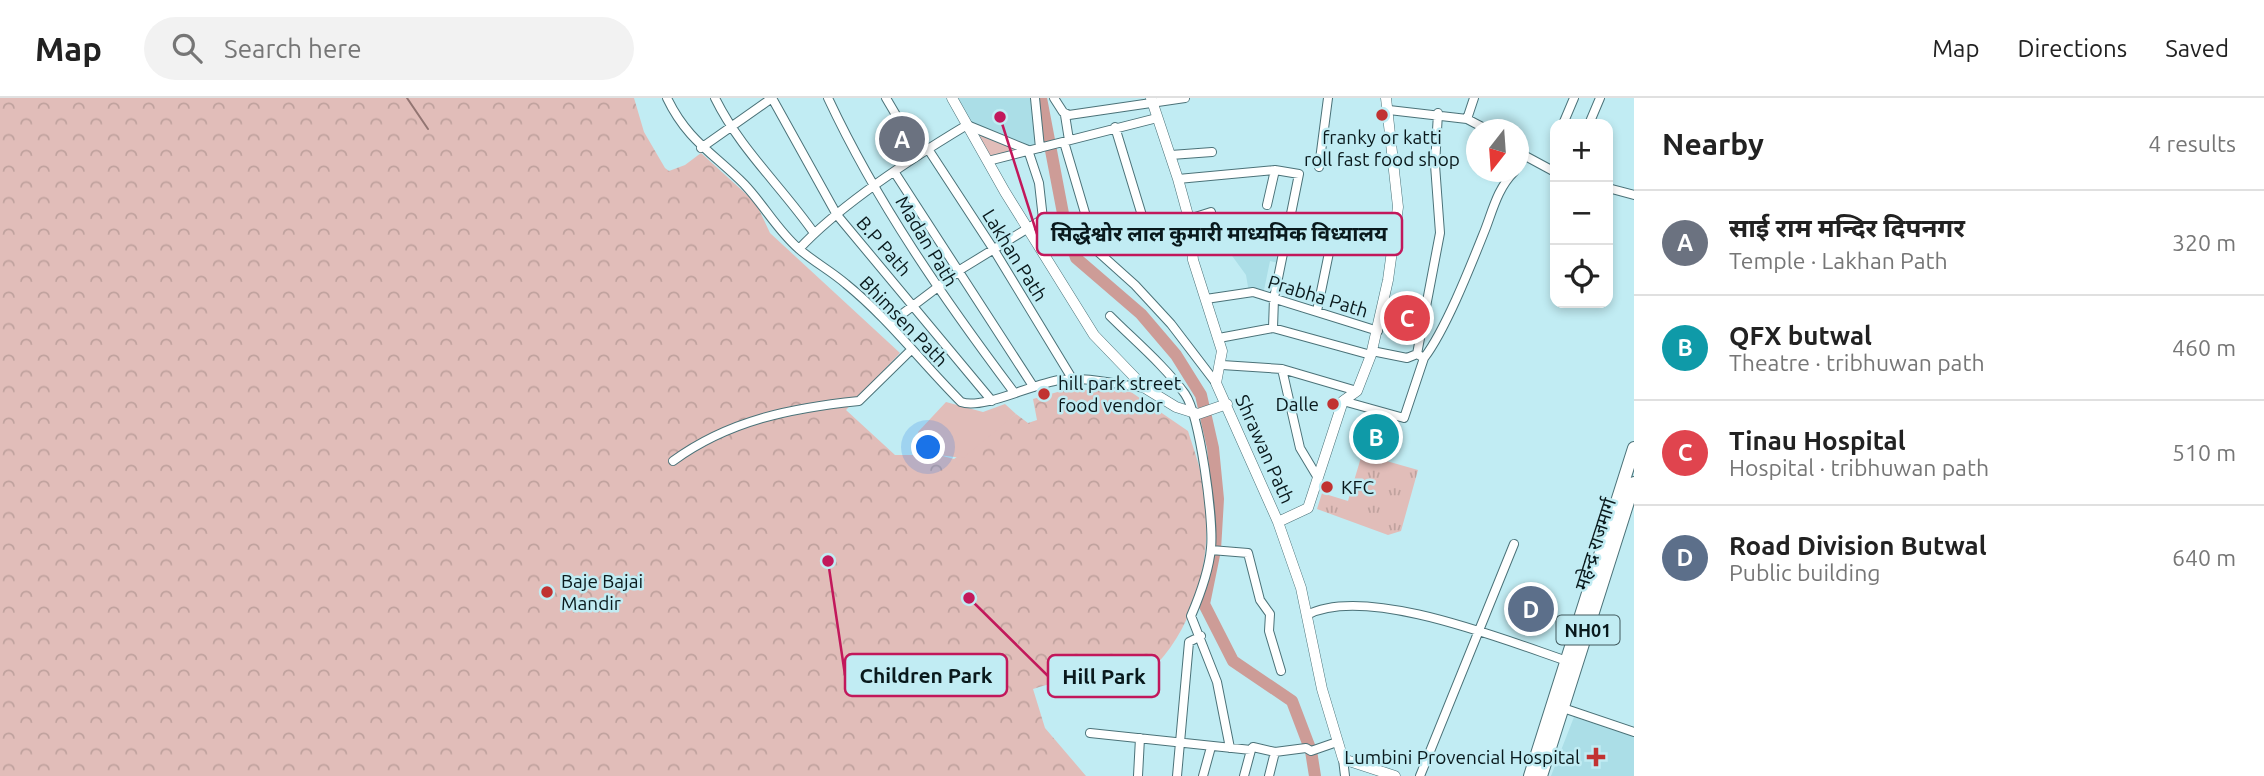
<!DOCTYPE html>
<meta charset="utf-8">
<style>
body{margin:0;font-family:Ubuntu,"Noto Sans Devanagari",sans-serif;background:#f2f2f2;color:#222}
.controls{position:absolute;right:21px;top:21px;display:grid;overflow:hidden;border-radius:14px;box-shadow:0 4px 10px #0003}
.controls button{width:63px;height:63px;display:grid;place-items:center;padding:0;border:0;border-bottom:2px solid #e0e0e0;background:#fff;color:#222;font:35px sans-serif}
.compass{position:absolute;left:1466px;top:21px;width:63px;height:63px;border-radius:50%;background:#fff;box-shadow:0 4px 10px #0003;rotate:197deg}
.you{position:absolute;left:929px;top:350px;width:24px;height:24px;margin:-18px;border:5px solid #fff;border-radius:50%;background:#1a73e8;box-shadow:0 0 0 10px #1a73e833}
.badge{display:grid;place-items:center;width:46px;height:46px;border-radius:50%;background:#0b8043;color:#fff;font-size:23px;font-weight:700}
.pin{position:absolute;translate:-50% -50%;border:4px solid #fff;box-shadow:0 2px 7px #0006}
.list{margin:0;padding:0;list-style:none}
h2{display:flex;justify-content:space-between;align-items:center;height:91px;margin:0;padding:0 28px;font-size:30px}
h2 small{font-size:23px;font-weight:400;color:#767676}
.list li{display:grid;grid-template-columns:46px 1fr auto;gap:21px;align-items:center;box-sizing:border-box;height:105px;padding:0 28px;border-top:2px solid #e0e0e0}
.list b{display:block;font-size:26px;white-space:nowrap}
.list p{margin:0;font-size:23px;white-space:nowrap;color:#767676}
.list em{font-size:23px;font-style:normal;color:#767676}
.icon{flex:none;width:38px;height:38px;fill:none;stroke:currentColor;stroke-width:2;stroke-linecap:round;stroke-linejoin:round}
.map{position:relative;flex:none;width:1634px;height:678px;overflow:hidden}
header{display:flex;align-items:center;gap:42px;box-sizing:border-box;height:98px;padding:0 35px;background:#fff;border-bottom:2px solid #e0e0e0}
header strong{font-size:33px}
nav{display:flex;gap:38px;margin-inline-start:auto;font-size:24px}
.search{width:490px;height:63px;background:#f2f2f2;display:flex;align-items:center;gap:18px;box-sizing:border-box;padding:0 24px;border-radius:38px;color:#767676;font-size:26px}
main{display:flex}
aside{flex:1;background:#fff}
.map>svg:first-child{display:block}
</style>
<header>
<strong>Map</strong>
<div class="search"><svg class="icon" aria-label="search" viewBox="0 0 24 24"><circle cx="10" cy="10" r="6"/><path d="M15 15l6 6"/></svg>Search here</div>
<nav><a>Map</a><a>Directions</a><a>Saved</a></nav>
</header>
<main>
<div class="map">
<svg width="1634" height="678" viewBox="0 0 1634 678">
<defs>
<pattern id="grass-tufts" width="24" height="20" patternUnits="userSpaceOnUse" patternTransform="scale(1.75)"><rect width="24" height="20" fill="#e1bdb9"/><path d="M3 7l-1-3M5 7V3M7 7l1-3M15 17l-1-3M17 17v-4M19 17l1-3" fill="none" stroke="#c0a29e"/></pattern>
<pattern id="forest-crowns" width="20" height="18" patternUnits="userSpaceOnUse" patternTransform="scale(1.75)"><rect width="20" height="18" fill="#e1bdb9"/><path d="M2 6a3 3 0 1 1 6 0M12 15a3 3 0 1 1 6 0" fill="none" stroke="#c0a29e"/></pattern>
</defs>
<rect width="100%" height="100%" fill="#c1ecf3"/>
<path fill="#abdee7" d="M954,0H1035L1040,50L1031,51L967,27Z
M1257,116L1288,124L1278,165L1270,163L1263,197L1249,195L1246,177L1206,122L1222,118Z
M1393,208L1424,212L1421,233L1390,229Z
M1574,619L1634,639V678H1551Z"/>
<path fill="url(#grass-tufts)" d="M1362,356L1418,372L1401,433L1388,437L1317,411L1322,395L1348,403Z"/>
<path fill="url(#forest-crowns)" d="M0,0H634L644,34L665,70L669,73L685,67L701,55L756,105L770,135L900,255L846,312L895,357H939L954,361L1016,316L1028,325L1037,322L1033,301L1068,291L1131,294L1188,333C1194,352 1201,371 1204,390C1214,459 1196,536 1141,581C1102,574 1071,579 1033,591L1045,630L1086,678H0Z"/>
<path fill="#e1bdb9" d="M967,27L1031,51L988,63Z
M946,304L983,314L1005,306L1016,316L963,360L922,355L918,334Z"/>
<g fill="none" stroke-linecap="round" stroke-linejoin="round">
<path stroke="#927572" stroke-width="2" d="M407,0L428,31"/>
<path stroke="#cd9c97" stroke-width="12" d="M1041,0L1065,126L1076,160L1141,216L1176,257L1201,297L1213,350L1218,401L1215,452L1204,506L1233,563L1292,603L1311,653L1315,678"/>
<g stroke="#4b7278" stroke-width="10">
<path id="minor" d="M667,0C687,42 713,55 744,86C764,107 777,132 799,151C814,164 831,173 846,186C888,220 922,265 961,304C982,312 1033,286 1059,282C1086,278 1119,287 1145,290
M715,0C740,51 782,89 814,135
M772,0L837,117L992,303
M828,0C877,105 944,201 1013,293
M886,0L919,56
M1035,0L1040,50
M1054,0L1063,14L1069,17L1185,0
M1389,12L1467,21L1488,32
M1065,17L1069,42
M1467,21L1474,0
M1563,26L1574,0
M1589,26L1600,0
M1115,29L1144,124
M1064,44L1096,152L1135,187L1171,226L1216,285
M701,50L772,0
M928,51L994,152L1073,282
M1518,54L1555,74
M1171,57L1212,54
M988,63L1157,20
M1319,69L1328,0
M895,75L1033,288
M1178,81L1275,72L1299,76L1274,200L1273,230
M1608,90L1634,97
M1267,107L1275,72
M1091,141L1144,124L1189,121L1211,114
M799,151C842,105 912,60 967,27L1028,52L1039,85L1043,121L963,170L889,226
M1206,201L1253,194L1378,233
M1317,213L1332,140
M1110,218C1135,243 1165,268 1185,296C1200,318 1214,423 1211,450C1209,473 1200,497 1191,518L1217,584L1230,650
M1219,240L1273,230L1371,257
M1372,253L1407,260L1417,256
M1424,260C1446,231 1471,167 1485,132C1493,111 1498,90 1514,74
M1222,267L1282,271L1357,293
M1282,271L1300,350L1318,380
M1343,303L1404,320L1424,260L1417,256L1440,135L1435,67L1438,15
M673,363C729,322 792,310 859,303L910,253
M1211,452L1248,455L1260,502L1270,516L1269,533L1281,573
M1307,517C1365,486 1505,542 1567,563
M1563,610L1634,634
M1090,635L1251,652L1253,649L1275,654L1306,650L1311,653L1337,644
M1343,661L1345,678
M1138,678L1140,640
M1177,678L1189,544L1201,538
M1203,678L1211,649
M1244,678L1251,652
M1269,678L1275,654
M1420,678L1514,446"/>
</g>
<g stroke="#4b7278" stroke-width="11">
<path id="tertiary" d="M952,0L1005,94L1094,237L1145,290L1176,309L1198,316L1227,306
M1151,0L1178,81L1189,121L1193,162L1222,253L1216,285L1278,424L1301,490L1322,591L1343,661L1395,678
M1278,424L1308,410L1343,303L1357,293L1371,257L1388,182L1398,109L1386,0"/>
</g>
<g stroke="#4b7278" stroke-width="14">
<path id="trunk" d="M1530,678L1634,350
M1541,678L1634,385"/>
</g>
<use href="#minor" stroke="#fff" stroke-width="8"/>
<use href="#tertiary" stroke="#fff" stroke-width="10"/>
<use href="#trunk" stroke="#fff" stroke-width="12"/>
</g>
<g fill="#c13231" stroke="#c1ecf3" stroke-width="2.5">
<circle cx="1382" cy="17" r="7"/>
<circle cx="1044" cy="296" r="7"/>
<circle cx="1333" cy="306" r="7"/>
<circle cx="1327" cy="389" r="7"/>
<circle cx="547" cy="494" r="7"/>
<path d="M1592.5 648.5h7v7h7v7h-7v7h-7v-7h-7v-7h7z"/>
</g>
<g text-anchor="middle" dominant-baseline="central" stroke-width="5" stroke-linejoin="round" paint-order="stroke">
<rect fill="#c1ecf3" stroke="#40585c" stroke-width="2" x="1556.5" y="517.5" width="63" height="29" rx="5"/>
<g font-size="18" font-weight="bold" fill="#09191c">
<text x="1588" y="532">NH01</text>
</g>
<g font-size="19" fill="#09191c" stroke="#c1ecf3" text-anchor="start">
<text x="1382" y="39" text-anchor="middle">franky or katti<tspan x="1382" dy="22">roll fast food shop</tspan></text>
<text x="1058" y="285">hill park street<tspan x="1058" dy="22">food vendor</tspan></text>
<text x="1319" y="306" text-anchor="end">Dalle</text>
<text x="1341" y="389">KFC</text>
<text x="561" y="483">Baje Bajai<tspan x="561" dy="22">Mandir</tspan></text>
<text x="1580" y="659" text-anchor="end">Lumbini Provencial Hospital</text>
</g>
<g font-size="19" fill="#09191c" stroke="#c1ecf3">
<text transform="translate(927 143) rotate(59)">Madan Path</text>
<text transform="translate(884 148) rotate(49)">B.P Path</text>
<text transform="translate(1015 157) rotate(58)">Lakhan Path</text>
<text transform="translate(1318 198) rotate(17)">Prabha Path</text>
<text transform="translate(904 223) rotate(46)">Bhimsen Path</text>
<text transform="translate(1265 351) rotate(66)">Shrawan Path</text>
<text transform="translate(1595 446) rotate(-72)">महेन्द्र राजमार्ग</text>
</g>
</g>
<path fill="none" stroke="#c2185b" stroke-width="2.5" d="M1000 19L1037 136M828 463L845 577M969 500L1048 578"/>
<g fill="#c2185b" stroke="#c1ecf3" stroke-width="2.5">
<circle cx="1000" cy="19" r="7"/>
<circle cx="828" cy="463" r="7"/>
<circle cx="969" cy="500" r="7"/>
</g>
<g fill="#c1ecf3" stroke="#c2185b" stroke-width="2.5">
<rect x="1037" y="115" width="365" height="42" rx="7"/>
<rect x="845" y="556" width="162" height="42" rx="7"/>
<rect x="1048" y="557" width="111" height="42" rx="7"/>
</g>
<g font-size="21" text-anchor="middle" font-weight="bold" fill="#09191c">
<text x="1219" y="143">सिद्धेश्वोर लाल कुमारी माध्यमिक विध्यालय</text>
<text x="926" y="585">Children Park</text>
<text x="1104" y="586">Hill Park</text>
</g>
</svg>
<div class="controls">
<button>+</button>
<button>−</button>
<button><svg class="icon" aria-label="locate" viewBox="0 0 24 24"><circle cx="12" cy="12" r="6"/><path d="M12 2v4M12 18v4M2 12h4M18 12h4"/></svg></button>
</div>
<svg class="compass" viewBox="-18 -18 36 36"><path d="M0-13l5 13h-10z" fill="#e53935"/><path d="M0 13l5-13h-10z" fill="#767676"/></svg>
<div class="you"></div>
<div class="pin badge" style="left:902px;top:41px;background:#6b7280">A</div>
<div class="pin badge" style="left:1376px;top:339px;background:#0f9aa8">B</div>
<div class="pin badge" style="left:1407px;top:220px;background:#e0444e">C</div>
<div class="pin badge" style="left:1531px;top:511px;background:#5c6f8a">D</div>
</div>
<aside>
<h2>Nearby<small>4 results</small></h2>
<ul class="list">
<li><span class="badge" style="background:#6b7280">A</span><div><b>साई राम मन्दिर दिपनगर</b><p>Temple · Lakhan Path</p></div><em>320 m</em></li>
<li><span class="badge" style="background:#0f9aa8">B</span><div><b>QFX butwal</b><p>Theatre · tribhuwan path</p></div><em>460 m</em></li>
<li><span class="badge" style="background:#e0444e">C</span><div><b>Tinau Hospital</b><p>Hospital · tribhuwan path</p></div><em>510 m</em></li>
<li><span class="badge" style="background:#5c6f8a">D</span><div><b>Road Division Butwal</b><p>Public building</p></div><em>640 m</em></li>
</ul>
</aside>
</main>
